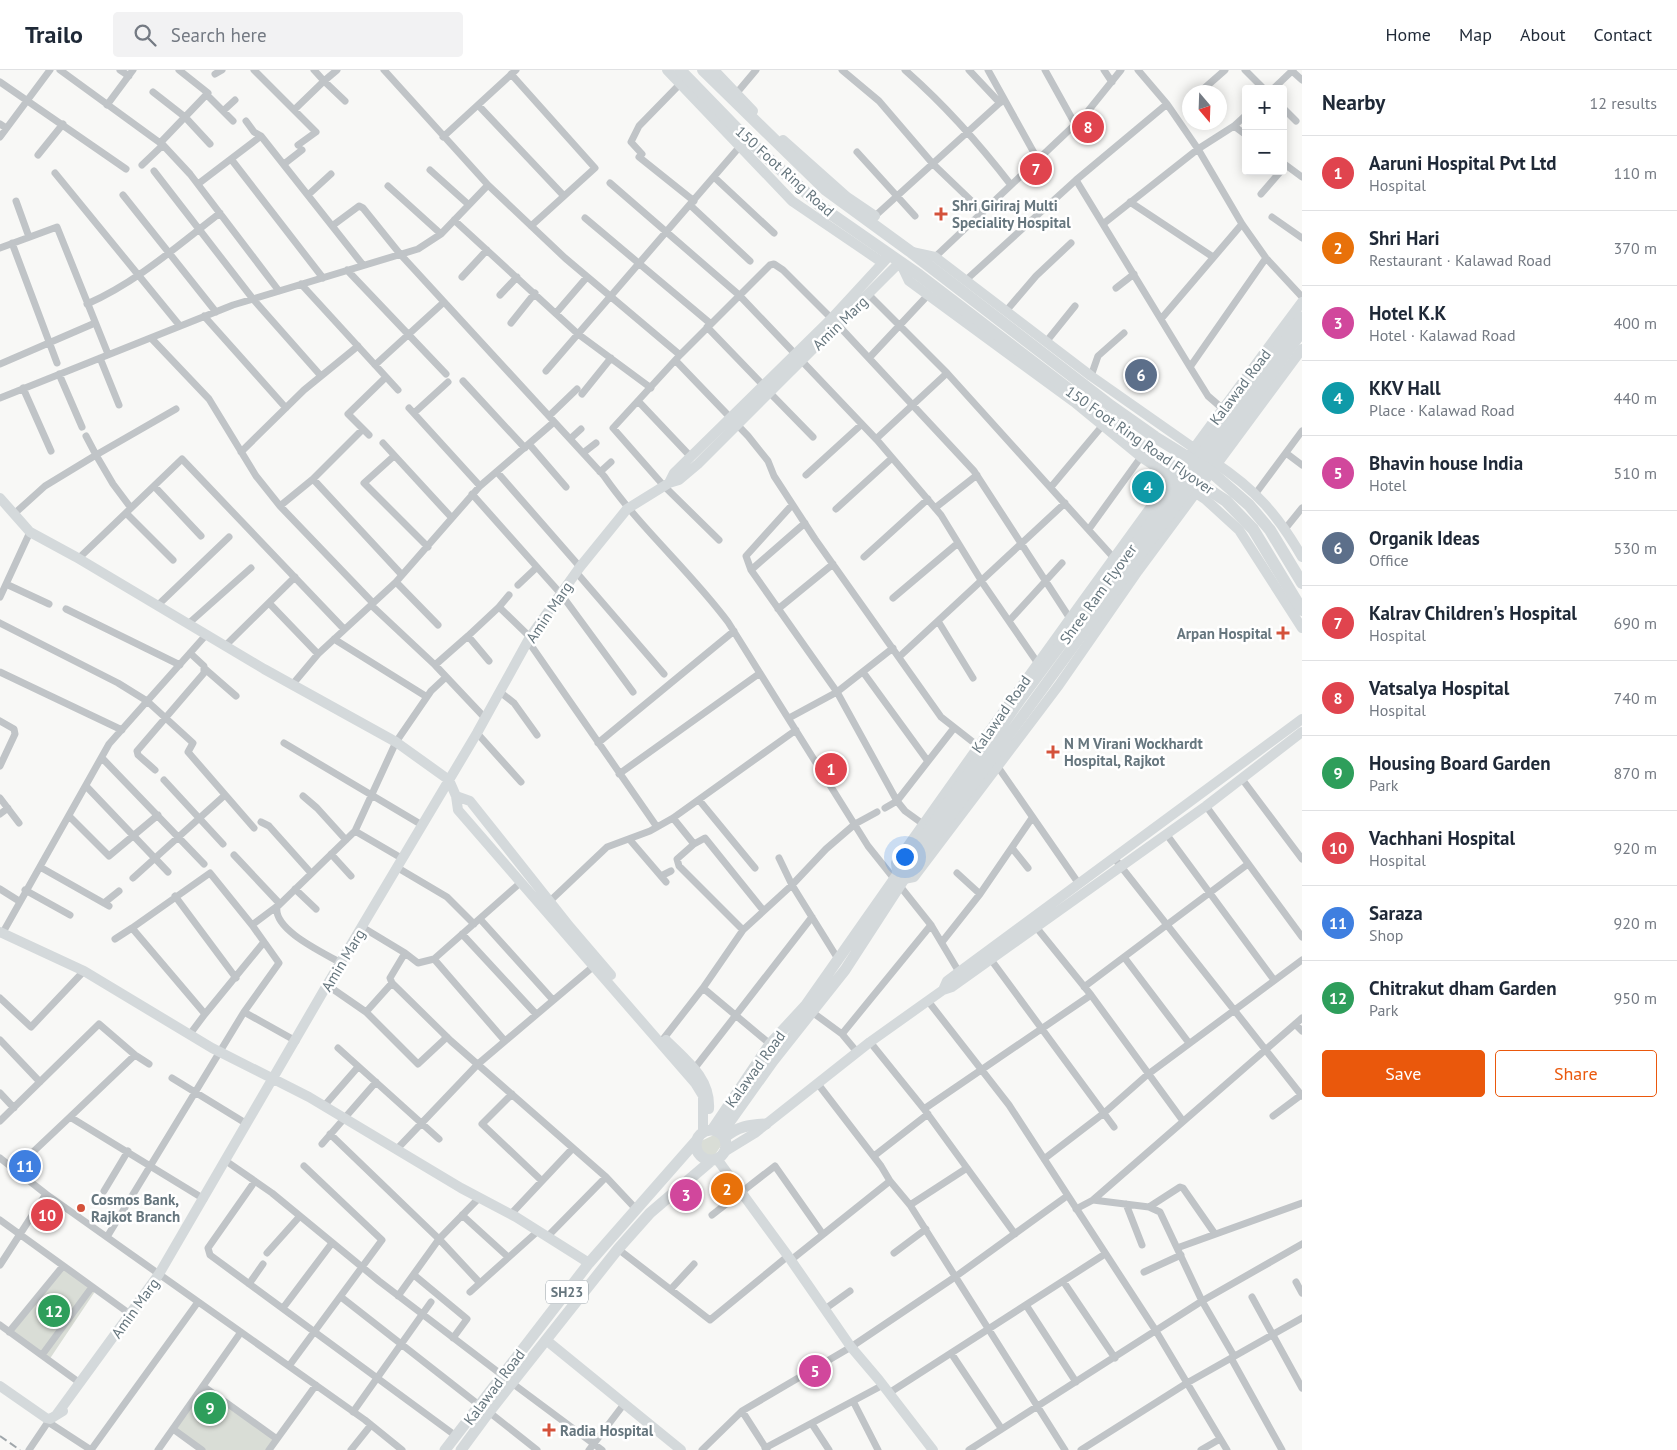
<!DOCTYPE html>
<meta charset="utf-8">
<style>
body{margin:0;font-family:"PT Sans",sans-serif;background:#f2f2f3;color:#1f2937}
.controls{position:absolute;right:15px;top:15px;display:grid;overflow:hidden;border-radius:5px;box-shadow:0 2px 12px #0003}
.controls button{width:45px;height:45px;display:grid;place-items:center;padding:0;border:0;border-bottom:1px solid #e0e1e3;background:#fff;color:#1f2937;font:25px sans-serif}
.compass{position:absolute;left:1182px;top:15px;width:45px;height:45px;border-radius:50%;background:#fff;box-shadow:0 2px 12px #0003;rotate:161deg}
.you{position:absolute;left:904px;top:786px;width:18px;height:18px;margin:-12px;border:4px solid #fff;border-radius:50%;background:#1a73e8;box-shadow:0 0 0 8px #1a73e833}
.badge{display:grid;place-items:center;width:32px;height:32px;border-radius:50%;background:#ea580c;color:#fff;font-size:16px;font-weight:700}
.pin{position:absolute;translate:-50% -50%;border:2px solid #fff;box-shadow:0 1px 5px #0006}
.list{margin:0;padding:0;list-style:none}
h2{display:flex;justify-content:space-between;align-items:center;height:65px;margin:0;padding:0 20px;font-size:21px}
h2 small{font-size:16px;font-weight:400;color:#747a83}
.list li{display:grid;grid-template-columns:32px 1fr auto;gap:15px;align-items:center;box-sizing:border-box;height:75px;padding:0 20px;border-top:1px solid #e0e1e3}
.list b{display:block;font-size:19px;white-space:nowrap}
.list p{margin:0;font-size:16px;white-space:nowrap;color:#747a83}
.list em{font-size:16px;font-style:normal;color:#747a83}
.actions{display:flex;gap:10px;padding:15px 20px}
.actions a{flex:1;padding:11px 0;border:1px solid #ea580c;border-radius:5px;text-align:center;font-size:18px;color:#ea580c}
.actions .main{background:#ea580c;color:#fff}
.icon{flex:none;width:28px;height:28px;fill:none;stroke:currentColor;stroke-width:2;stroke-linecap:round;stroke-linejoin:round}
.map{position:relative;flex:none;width:1302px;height:1380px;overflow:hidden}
header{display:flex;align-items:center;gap:30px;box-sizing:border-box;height:70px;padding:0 25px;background:#fff;border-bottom:1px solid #e0e1e3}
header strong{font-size:24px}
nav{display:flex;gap:28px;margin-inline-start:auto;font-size:18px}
.search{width:350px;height:45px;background:#f2f2f3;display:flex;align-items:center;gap:12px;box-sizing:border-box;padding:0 18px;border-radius:5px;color:#747a83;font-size:19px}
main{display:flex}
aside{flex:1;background:#fff}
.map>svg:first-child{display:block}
</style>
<header>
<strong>Trailo</strong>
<div class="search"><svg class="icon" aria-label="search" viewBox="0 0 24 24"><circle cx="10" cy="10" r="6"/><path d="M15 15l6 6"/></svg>Search here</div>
<nav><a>Home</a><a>Map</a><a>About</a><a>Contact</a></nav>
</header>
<main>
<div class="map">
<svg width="1302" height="1380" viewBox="0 0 1302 1380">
<rect width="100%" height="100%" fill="#f8f8f6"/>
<path fill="#d9ddd6" d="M716,1064L723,1073L714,1086H700L698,1082L701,1071Z
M63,1196L96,1220L49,1290L9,1262Z
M203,1316L277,1369L269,1380H202L173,1359Z"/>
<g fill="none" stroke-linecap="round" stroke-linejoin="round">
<path stroke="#c0c4c7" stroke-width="7" d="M60,0L163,75L190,104L279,221
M120,0L129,6
M254,0L316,62L298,75
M314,0L324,11L337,0
M384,0L488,115L565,188L680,285
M842,0L879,31L933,94L983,142
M905,0C946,36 978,72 1011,115
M969,0L1000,33
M988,0L1038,90
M1045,0L1075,54
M1104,0L1112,12
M1138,0L1167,34L1198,79L1242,154L1266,188L1302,227
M1245,0L1264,19
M1292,1L1302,10
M215,4L222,0
M511,4L595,98L531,156
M0,12L126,99
M1273,19L1293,0
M153,22L185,47L210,74
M1200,22L1225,0
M207,25L233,51
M735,25L756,0
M107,35L133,0
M478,35L564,126
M1283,38L1296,51
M294,40L324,11L345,31
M223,41L235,30
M1246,45L1234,56L1246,65
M246,51L254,62L261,66
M0,54L6,58
M0,67L50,0
M443,67L516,0
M160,73L208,23L179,0
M857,82L915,146
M642,84L631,72L639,56L680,14
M38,85L63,54
M639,87L694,131
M231,89L323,208
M1283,93L1302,107
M284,94L302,80
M142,95L163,75
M430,100L469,135
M154,101L253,229L321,306
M55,103L180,256
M714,107L774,163
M1076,110L1167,34
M610,113L739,225L877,370L941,445L984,515L1037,592
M198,114L261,66L363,195
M388,116L441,164
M1261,124L1281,101
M123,125L216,242
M308,125L331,104
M16,131L29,167
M1130,132L1213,187
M690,135L750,191
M875,146L1004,29
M1272,147L1302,168
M585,148L711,254
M454,150L578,264L651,318
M1103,154L1198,79L1234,56
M332,156L359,136L363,138L400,184L604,406C641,459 690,501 728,552L868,776L931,855L959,902
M12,173L57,293
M0,178L57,157L108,284
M935,187L1084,46L1121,0
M347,200L446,304
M462,207L487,180
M966,210L1076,110L1190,297L1266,188
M301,214L398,320
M1116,218L1134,204
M500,225L517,207
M869,225L947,303L876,369
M87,234C137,212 177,176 220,143
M1006,241L1036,206L1071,173
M556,243L587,207
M204,246L286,338
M1161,249L1242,154
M511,253L535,223
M707,257L763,315
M151,268L209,329L256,406L280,436L373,533
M1046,272L1075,236
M100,288L119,335
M869,288L928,225
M676,291L748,366L768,391L774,406L815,469L941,647L978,676
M0,294L95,253
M375,295L444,232
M1190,297L1208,326L1223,339
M546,301L742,74
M947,303L1113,487
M59,304L82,357
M1091,306L1098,286L1124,263
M463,311L525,378
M23,318L51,381
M770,323L813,367
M582,324L611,288
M0,328L233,235L418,179L441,164L488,115
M638,331L691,387
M409,338L480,416
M414,343L448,312
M549,346L577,319
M369,365L348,344L386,307
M86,366L96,385L176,339
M570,369L581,359
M383,373L451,447
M529,374L566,417
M241,382L304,320L358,276
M583,383L596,373
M1286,383L1302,395
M394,386L364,413L428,477
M497,402L580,497
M600,402L611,392
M806,405L862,354
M313,409L402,505
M154,416L201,466
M1051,417L1103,355
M1256,423L1302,361
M472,424L561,524L633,622
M280,436L313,409L363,359
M935,438L977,405
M836,439L892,388
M126,443L173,490
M14,444L45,416L96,385L113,414L131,438
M805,453L751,500L837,622L897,731L885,738
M1089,459L1141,387
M1285,459L1302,438
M719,470L664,416L613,358L680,285L770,195L774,194L783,200L838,255L974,401L1069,547
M864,487L928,429
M79,488L182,389L344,559
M751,500L746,486L792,435
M576,502L664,604
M396,512L438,555
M6,514L49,534
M518,515L536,498
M0,527L30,462
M893,528L958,473
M269,533L318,584
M158,535L229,467
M371,535L435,595
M499,537L509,525
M66,539L180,595
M778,539L833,494
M938,551L973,608
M1009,551L1062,493
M0,553L118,613L147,631L193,673L188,682L254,758
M188,554L251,498
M468,566L499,537L530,567
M334,569L427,627
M528,571L657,757
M225,576L295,507
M899,587L1065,433
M205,599L236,626
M0,602L122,660
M863,602L927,690
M292,615L318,584L396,512L480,416L554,352
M500,622L514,633L537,665
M485,648L435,595L468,566L489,591
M789,648L837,622L893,578
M0,651L14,659L15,664L0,696
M477,663L521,712
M284,673L422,755
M598,673L734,561
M102,688L204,794
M998,697L1079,814
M155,700L138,685L137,681L204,603V596L190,583
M619,704L760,603
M1242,709L1302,789
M164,710L223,774
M86,716L168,802
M303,726L317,738L346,770
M0,728L19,753
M699,730L755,798
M1206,736L1302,867
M0,744L8,738
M70,747L109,786L158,745
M673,748L694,774
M261,752L269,756L311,803
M923,754L905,741L897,731L954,658
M355,761L403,789
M1167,765L1274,910
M630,770L666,812
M1012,778L1028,798
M331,784L351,806
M234,785L280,834L252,855
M779,788L792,815L838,889
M1115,789L1302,1026
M40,797L109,836
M398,798L447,827L474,854
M957,803L980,824
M661,806L671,801
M133,808L225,725
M0,819L19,831
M295,819L316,839
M25,820L70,845
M175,826L236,908
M550,831L607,777L650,761L673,748L796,660
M104,833L119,821
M480,849L553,930
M362,857L405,883L390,908L392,913L451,971L606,1107L636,1139
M1036,857L1091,925L1183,1051
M132,858L210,803L252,855L279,893L244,942
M743,860L679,796L677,789L694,774L705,768L763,840
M2,864L109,674L206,565
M462,864L536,944
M115,869L132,858L205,944L190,964
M942,872L980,824L1032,748
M405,883L418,893L434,889L519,814
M989,887L1114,1057
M1124,887L1189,973
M434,889L505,971
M341,893C324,883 273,860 277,837L355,761L396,672L431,621L446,607
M327,915L366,942L418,994L447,967
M1084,917L1248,794
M703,918L743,860L792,815L826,779L855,754L877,742
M0,928L31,957L84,901
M928,931L1009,1035L1156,1261L1227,1380
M366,942L392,913
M812,942L842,964L931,855
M205,944L264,872
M1295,954L1302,961
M842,964L857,982
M664,968L703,918L770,974
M0,970L40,1012
M870,972L924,1039L1015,1164
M338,978L439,1069
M694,999L812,847
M172,1008L247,1054
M818,1014L881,1096L890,1111
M0,1023L14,1038
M512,1024L482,1054L542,1111
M324,1036L358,997
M924,1039L1091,925
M1273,1046L1301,1025
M70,1047L135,985
M0,1051L99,954L135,985L149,994
M330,1064L439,1169L480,1213L538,1161
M322,1074L376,1012
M396,1080L478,994L595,895
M874,1086L928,1044
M0,1088L46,1124L365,1350L402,1380
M1044,1089L1104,1043L1147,1005L1302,890
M226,1091L272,1123L379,1211L502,1305
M15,1099L70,1047L204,1129
M255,1111L208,1178L210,1185L456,1366
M104,1121L128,1081
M1093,1130L1302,948
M1126,1134L1142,1175
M910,1135L967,1098
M1149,1137L1180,1117L1183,1118L1215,1164
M1076,1139L1093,1130L1149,1137L1160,1142L1202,1231L1234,1286
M511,1144L573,1078
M462,1145L507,1186
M712,1145L775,1096L822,1163
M0,1150L130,1244
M107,1167L244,942L296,971
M547,1167L606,1107
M1177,1178L1302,1133
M618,1179L710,1250L788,1186
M267,1183L300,1146
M894,1183L926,1159
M791,1190L890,1111L910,1135L1065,1380
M0,1195L46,1124
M1144,1202L1181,1185
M414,1205L467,1249L453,1268
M1063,1211L1115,1288
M1296,1212L1302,1223
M249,1214L263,1194
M671,1219L694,1194
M470,1222L480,1213
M398,1226L439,1169L479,1128
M341,1227L479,1335
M1252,1227L1302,1318
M1026,1235L1076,1312
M283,1238L332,1173
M825,1239L850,1221
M0,1255L80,1313
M9,1262L63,1196
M951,1283L1001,1358
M42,1285L92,1217
M1231,1288L1282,1380
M289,1296L382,1170L304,1096
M512,1313L602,1380
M203,1316L277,1369
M889,1323L1105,1184
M853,1331L878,1380
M742,1341L767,1380
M353,1342L431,1232
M489,1342L537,1380
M48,1352L91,1380
M812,1354L829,1380
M173,1359L202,1380
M765,1378L883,1315
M29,1380L50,1349
M91,1380L198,1232
M158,1380L241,1262
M269,1380L316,1315
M351,1380L371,1355
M589,1380L624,1334
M702,1380L742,1341L851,1277L955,1207L1067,1126
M969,1380L1202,1231L1302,1174
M1081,1380L1187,1313L1302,1248
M1201,1380L1220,1369"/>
<path stroke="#d4d9db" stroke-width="10" d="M667,0L792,131L883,193
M714,0L753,41
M783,70L847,127L875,146L869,151
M912,182L935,187L1091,306L1198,381
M1214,392C1255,419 1278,445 1302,487
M669,413L674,403L832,248L890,185
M0,428L30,462L76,487L264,599L396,672L449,710L456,726L458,740L695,1013L703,1026V1062
M456,726L470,731L570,857L611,905
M897,803L896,793C1029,604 1164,417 1302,232
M904,809L914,807L1059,615L1138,501L1302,279
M0,862L84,901L212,978L309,1027L461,1118L516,1147L589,1193
M943,920L947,911L959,902L1302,649
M666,970C686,990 711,1008 709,1039
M724,1082L755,1063L870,972L943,920L952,917L1206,736L1302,662
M717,1089L788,1186L851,1277L879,1310L933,1380
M546,1270L681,1380
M0,1316L46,1348L50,1349L63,1341
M57,1344L159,1204L327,915L477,663L530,567L580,497L627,439L669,413L679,410L698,394L900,192L909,211L1074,332L1141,387L1205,429L1239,460L1302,558"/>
<path stroke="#d4d9db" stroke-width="11" d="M712,1060L770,974L806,935L1020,630L1302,247
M696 1075a15 15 0 1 1 30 0a15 15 0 1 1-30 0Z
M721,1064L773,991L845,900L904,809L1302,262
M724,1068C738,1056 749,1055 766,1054
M445,1380L589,1193L697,1070
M461,1380L489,1342L618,1179L650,1143L712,1090"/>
<path stroke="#d4d9db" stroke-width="12" d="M680,0L746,68L824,139L919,205L1147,379L1226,431L1253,459L1302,540
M703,0L826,120L911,182L1111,336L1155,367L1210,401L1249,435L1270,460L1302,513"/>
<path stroke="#a0a7ab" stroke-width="2" stroke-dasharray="8 4" stroke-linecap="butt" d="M0,1366L20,1380"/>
</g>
<g fill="#d4523b" stroke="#fff" stroke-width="2">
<path d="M938.5 136.5h5v5h5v5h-5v5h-5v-5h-5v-5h5z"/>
<path d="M1280.5 555.5h5v5h5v5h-5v5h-5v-5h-5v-5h5z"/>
<path d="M1050.5 674.5h5v5h5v5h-5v5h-5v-5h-5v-5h5z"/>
<circle cx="81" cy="1138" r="5"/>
<path d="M546.5 1352.5h5v5h5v5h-5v5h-5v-5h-5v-5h5z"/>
</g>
<g text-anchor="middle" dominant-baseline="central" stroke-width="5" stroke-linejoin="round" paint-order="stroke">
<rect fill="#fff" stroke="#949fa5" stroke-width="1" x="546" y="1210.5" width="42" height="23" rx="4"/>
<g font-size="14" font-weight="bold" fill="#66767e">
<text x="567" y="1222">SH23</text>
</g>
<g font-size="15" fill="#66767e" stroke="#fff">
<text transform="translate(785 101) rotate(42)">150 Foot Ring Road</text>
<text transform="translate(840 253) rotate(-44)">Amin Marg</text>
<text transform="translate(1240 317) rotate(-53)">Kalawad Road</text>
<text transform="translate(1140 370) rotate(35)">150 Foot Ring Road Flyover</text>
<text transform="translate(1098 524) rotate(-54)">Shree Ram Flyover</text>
<text transform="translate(549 542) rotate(-56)">Amin Marg</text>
<text transform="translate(1001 644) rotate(-55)">Kalawad Road</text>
<text transform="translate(343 890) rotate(-59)">Amin Marg</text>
<text transform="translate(755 999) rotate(-54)">Kalawad Road</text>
<text transform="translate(135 1238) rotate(-54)">Amin Marg</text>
<text transform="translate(494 1317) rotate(-53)">Kalawad Road</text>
</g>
<g font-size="15" font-weight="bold" fill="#66767e" stroke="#fff" text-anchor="start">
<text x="952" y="135">Shri Giriraj Multi<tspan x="952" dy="17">Speciality Hospital</tspan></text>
<text x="1272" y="563" text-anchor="end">Arpan Hospital</text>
<text x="1064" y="673">N M Virani Wockhardt<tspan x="1064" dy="17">Hospital, Rajkot</tspan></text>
<text x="91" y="1129">Cosmos Bank,<tspan x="91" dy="17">Rajkot Branch</tspan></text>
<text x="560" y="1360">Radia Hospital</text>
</g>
</g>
</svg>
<div class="controls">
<button>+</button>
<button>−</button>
</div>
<svg class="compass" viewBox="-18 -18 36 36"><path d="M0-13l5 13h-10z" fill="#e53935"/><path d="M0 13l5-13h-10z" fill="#747a83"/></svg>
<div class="you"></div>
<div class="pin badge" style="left:831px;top:699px;background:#e0444e">1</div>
<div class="pin badge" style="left:727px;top:1119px;background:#e8710a">2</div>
<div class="pin badge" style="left:686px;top:1125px;background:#d1479c">3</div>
<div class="pin badge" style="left:1148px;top:417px;background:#0f9aa8">4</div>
<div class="pin badge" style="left:815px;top:1301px;background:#d1479c">5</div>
<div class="pin badge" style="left:1141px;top:305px;background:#5c6f8a">6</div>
<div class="pin badge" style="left:1036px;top:99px;background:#e0444e">7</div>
<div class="pin badge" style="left:1088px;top:57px;background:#e0444e">8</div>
<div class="pin badge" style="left:210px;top:1338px;background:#2e9e5b">9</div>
<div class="pin badge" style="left:47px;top:1145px;background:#e0444e">10</div>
<div class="pin badge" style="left:25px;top:1096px;background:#3f7fe0">11</div>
<div class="pin badge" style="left:54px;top:1241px;background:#2e9e5b">12</div>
</div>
<aside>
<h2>Nearby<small>12 results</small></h2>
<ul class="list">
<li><span class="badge" style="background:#e0444e">1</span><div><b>Aaruni Hospital Pvt Ltd</b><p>Hospital</p></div><em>110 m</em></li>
<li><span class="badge" style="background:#e8710a">2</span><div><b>Shri Hari</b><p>Restaurant · Kalawad Road</p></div><em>370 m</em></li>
<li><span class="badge" style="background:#d1479c">3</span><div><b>Hotel K.K</b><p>Hotel · Kalawad Road</p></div><em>400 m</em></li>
<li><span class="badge" style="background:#0f9aa8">4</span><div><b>KKV Hall</b><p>Place · Kalawad Road</p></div><em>440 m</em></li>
<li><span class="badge" style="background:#d1479c">5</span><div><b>Bhavin house India</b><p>Hotel</p></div><em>510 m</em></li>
<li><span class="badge" style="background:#5c6f8a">6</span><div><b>Organik Ideas</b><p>Office</p></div><em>530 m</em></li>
<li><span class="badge" style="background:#e0444e">7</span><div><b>Kalrav Children's Hospital</b><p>Hospital</p></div><em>690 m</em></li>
<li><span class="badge" style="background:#e0444e">8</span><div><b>Vatsalya Hospital</b><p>Hospital</p></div><em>740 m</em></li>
<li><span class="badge" style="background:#2e9e5b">9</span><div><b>Housing Board Garden</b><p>Park</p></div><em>870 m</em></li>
<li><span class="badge" style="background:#e0444e">10</span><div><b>Vachhani Hospital</b><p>Hospital</p></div><em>920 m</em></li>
<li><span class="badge" style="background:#3f7fe0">11</span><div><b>Saraza</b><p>Shop</p></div><em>920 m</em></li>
<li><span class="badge" style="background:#2e9e5b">12</span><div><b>Chitrakut dham Garden</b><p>Park</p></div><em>950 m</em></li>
</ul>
<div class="actions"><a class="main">Save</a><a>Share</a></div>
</aside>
</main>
